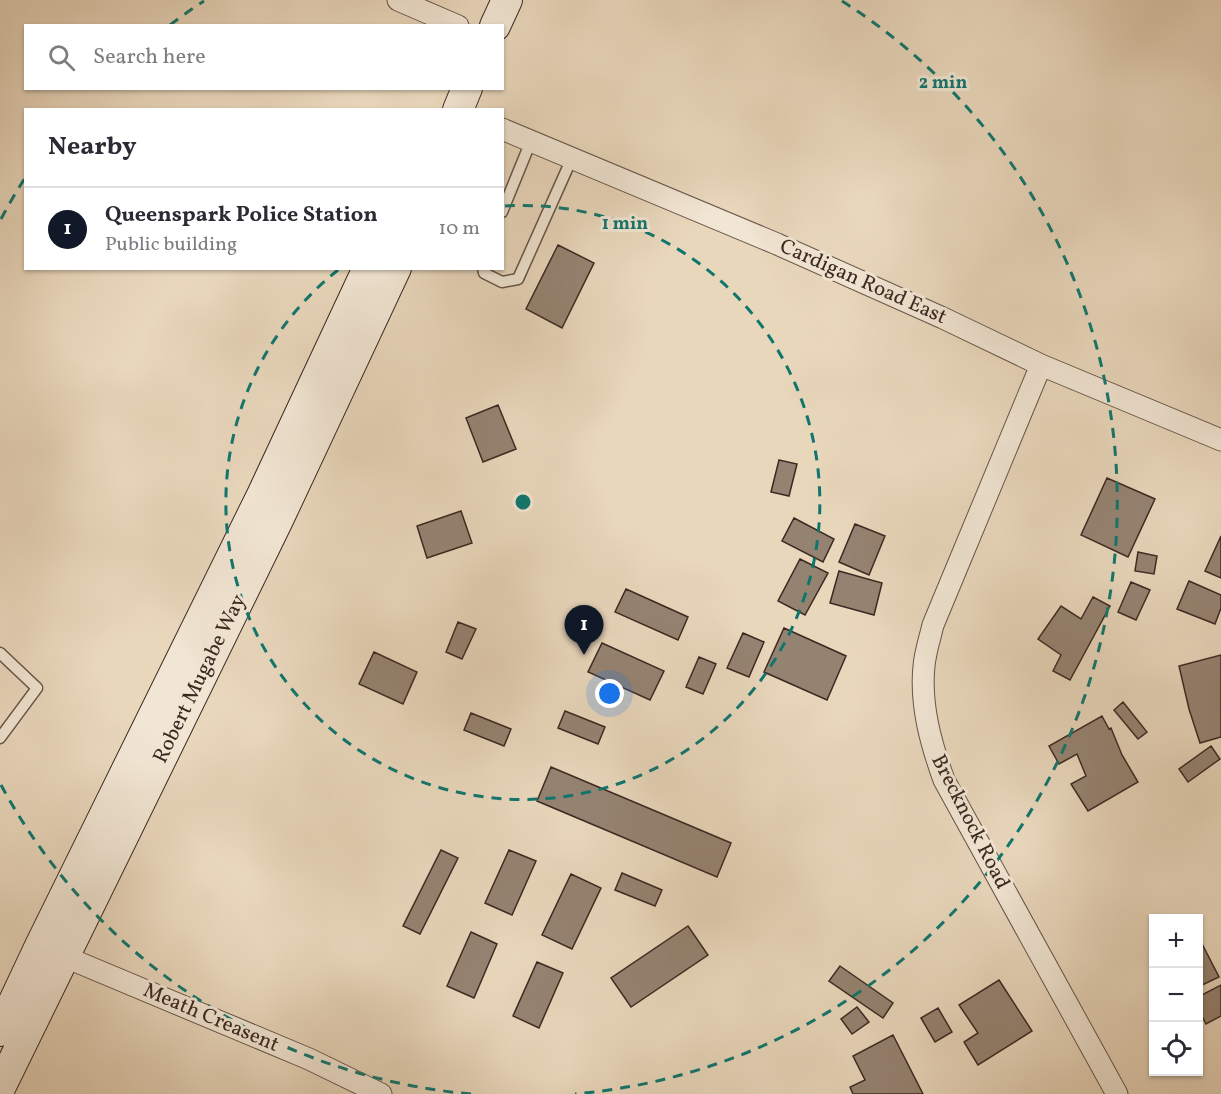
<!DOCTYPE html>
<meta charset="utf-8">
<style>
body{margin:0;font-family:Vollkorn,serif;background:#f2f2f3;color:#2b2b33}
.controls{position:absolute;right:18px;bottom:18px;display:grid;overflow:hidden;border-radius:0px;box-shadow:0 2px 4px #0004}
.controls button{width:54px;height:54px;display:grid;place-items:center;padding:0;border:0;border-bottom:2px solid #e1e1e2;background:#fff;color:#2b2b33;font:30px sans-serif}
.you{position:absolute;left:610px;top:694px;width:21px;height:21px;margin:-15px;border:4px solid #fff;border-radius:50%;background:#1a73e8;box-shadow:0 0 0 9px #1a73e833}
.badge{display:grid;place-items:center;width:39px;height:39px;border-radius:50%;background:#111827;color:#fff;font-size:20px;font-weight:700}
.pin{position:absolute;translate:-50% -50px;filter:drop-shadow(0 2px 3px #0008)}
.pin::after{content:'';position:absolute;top:32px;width:21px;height:18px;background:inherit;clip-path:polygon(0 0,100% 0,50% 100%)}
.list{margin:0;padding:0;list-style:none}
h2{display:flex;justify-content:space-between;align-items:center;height:78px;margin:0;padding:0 24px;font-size:26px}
h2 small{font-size:20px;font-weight:400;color:#7c7c81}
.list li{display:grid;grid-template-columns:39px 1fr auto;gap:18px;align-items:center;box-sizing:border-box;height:84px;padding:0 24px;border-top:2px solid #e1e1e2}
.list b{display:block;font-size:22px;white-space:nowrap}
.list p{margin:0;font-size:20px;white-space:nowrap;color:#7c7c81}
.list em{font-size:20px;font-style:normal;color:#7c7c81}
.icon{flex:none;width:33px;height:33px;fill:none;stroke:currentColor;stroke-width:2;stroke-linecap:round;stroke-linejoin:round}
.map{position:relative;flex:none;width:1221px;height:1094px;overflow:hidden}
.search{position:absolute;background:#fff;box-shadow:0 2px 4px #0004;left:24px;top:24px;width:480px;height:66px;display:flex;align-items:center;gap:15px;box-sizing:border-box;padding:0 21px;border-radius:0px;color:#7c7c81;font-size:22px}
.panel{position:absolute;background:#fff;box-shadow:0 2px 4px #0004;left:24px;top:108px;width:480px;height:162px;border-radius:0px}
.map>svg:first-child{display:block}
</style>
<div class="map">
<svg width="1221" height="1094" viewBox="0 0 1221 1094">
<rect width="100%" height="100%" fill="#e9d7bc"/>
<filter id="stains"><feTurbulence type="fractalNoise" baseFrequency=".00333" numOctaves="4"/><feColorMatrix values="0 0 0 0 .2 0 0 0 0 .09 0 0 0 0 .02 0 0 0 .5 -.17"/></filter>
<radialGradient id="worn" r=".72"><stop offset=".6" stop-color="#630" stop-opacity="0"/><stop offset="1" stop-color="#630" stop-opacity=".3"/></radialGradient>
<path fill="#958372" stroke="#3b2922" stroke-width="1.5" d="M558,245L594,263L562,328L526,309Z
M498,405L516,449L483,462L466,418Z
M779,460L797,464L789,496L771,492Z
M1107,478L1155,499L1128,557L1081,535Z
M461,511L472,543L427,558L417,526Z
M794,518L834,539L823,562L782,541Z
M855,524L885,536L869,575L839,562Z
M1221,536V578L1205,571Z
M1138,552L1157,556L1154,574L1135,571Z
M800,559L828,573L805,615L778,601Z
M839,571L882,583L874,615L830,603Z
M1189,581L1221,595V608L1215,624L1177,609Z
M1131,582L1150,590L1136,620L1118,612Z
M626,589L688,617L678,640L615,612Z
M1093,597L1110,606L1070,680L1053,671L1061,655L1038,639L1061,606L1081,619Z
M458,622L476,629L462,659L446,652Z
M784,628L846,656L827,700L764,672Z
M743,633L764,642L749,677L727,668Z
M602,643L664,671L650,700L588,672Z
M374,652L417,672L403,704L359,684Z
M1221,655V737L1200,743L1189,709L1179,666Z
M699,657L716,664L703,694L686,687Z
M1123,702L1147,732L1138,739L1114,710Z
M565,711L605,727L598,744L558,728Z
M471,713L511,729L504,746L464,730Z
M1102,716L1109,729L1111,728L1122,755L1138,782L1088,811L1071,784L1086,776L1077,754L1059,764L1049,746Z
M1211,746L1220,759L1188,782L1179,769Z
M551,767L731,843L717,877L537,801Z
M441,850L458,858L420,934L403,926Z
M509,850L536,861L512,915L485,903Z
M622,873L662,890L655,906L615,890Z
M571,874L601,888L572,949L542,935Z
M688,926L708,955L631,1007L611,978Z
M471,932L497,944L474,998L447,986Z
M1198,936L1219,977L1198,987Z
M537,962L563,973L539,1028L513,1016Z
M840,966L893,1003L883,1018L829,981Z
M999,980L1032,1031L978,1065L964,1042L978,1033L959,1005Z
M1221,985V1016L1206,1024L1198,1008V997Z
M857,1007L869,1022L852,1034L841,1019Z
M938,1008L952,1032L935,1042L921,1018Z
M893,1035L923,1094H853L850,1087L865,1080L853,1056Z"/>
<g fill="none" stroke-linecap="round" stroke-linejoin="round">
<g stroke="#665448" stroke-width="13">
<path id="service" d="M502,212L531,141
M483,268L484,273L502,282L518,279L572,158
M0,653L37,688L0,738"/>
</g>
<g stroke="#665448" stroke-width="23">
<path id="minor" d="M398,0L458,26
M502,129L777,244L943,318L1041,365L1221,440
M1041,365L933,625C930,638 925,653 924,666C920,705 931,744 944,780L1117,1094
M51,951L309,1059L381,1094"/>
</g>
<g stroke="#3b2922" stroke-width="32">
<path id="secondary" d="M495,26L507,0
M458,110L467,88
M0,1031L40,946L262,495L368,268
M0,1088L278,520L396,268"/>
</g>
<use href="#service" stroke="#f1e5d3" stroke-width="10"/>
<use href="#minor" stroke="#f1e5d3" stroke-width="21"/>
<use href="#secondary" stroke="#f1e5d3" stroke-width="30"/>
</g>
<g fill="none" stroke="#0f766e" stroke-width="3" stroke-dasharray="10 8">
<path d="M505 206A297 297 0 1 1 338 270"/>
<path d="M471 1094A594 594 0 0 1 1 785M1 219A594 594 0 0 1 25 178M170 25A594 594 0 0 1 204 1M842 1A594 594 0 0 1 575 1094"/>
</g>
<g text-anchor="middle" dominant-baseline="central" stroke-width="6" stroke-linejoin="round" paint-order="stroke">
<g font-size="21" fill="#3b2922" stroke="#f1e5d3">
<text transform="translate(863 282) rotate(24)">Cardigan Road East</text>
<text transform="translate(200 679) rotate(-64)">Robert Mugabe Way</text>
<text transform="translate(970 822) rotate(63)">Brecknock Road</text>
<text transform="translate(211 1018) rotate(23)">Meath Creasent</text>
</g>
</g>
<circle cx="523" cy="502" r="9" fill="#0f766e" stroke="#f1e5d3" stroke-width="3"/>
<g font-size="18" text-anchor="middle" font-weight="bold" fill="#0f766e" stroke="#f1e5d3" stroke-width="6" stroke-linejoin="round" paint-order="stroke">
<text x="943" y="88">2 min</text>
<text x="625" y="229">1 min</text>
</g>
<rect width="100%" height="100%" filter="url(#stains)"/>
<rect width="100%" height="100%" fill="url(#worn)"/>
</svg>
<div class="controls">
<button>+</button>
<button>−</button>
<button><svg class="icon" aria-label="locate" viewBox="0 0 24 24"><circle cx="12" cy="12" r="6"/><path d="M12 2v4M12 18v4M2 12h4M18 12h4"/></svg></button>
</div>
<div class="you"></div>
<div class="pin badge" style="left:584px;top:655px">1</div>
<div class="search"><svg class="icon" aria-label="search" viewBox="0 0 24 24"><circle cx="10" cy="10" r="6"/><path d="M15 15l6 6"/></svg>Search here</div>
<section class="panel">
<h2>Nearby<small></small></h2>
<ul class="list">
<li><span class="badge">1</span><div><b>Queenspark Police Station</b><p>Public building</p></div><em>10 m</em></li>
</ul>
</section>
</div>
